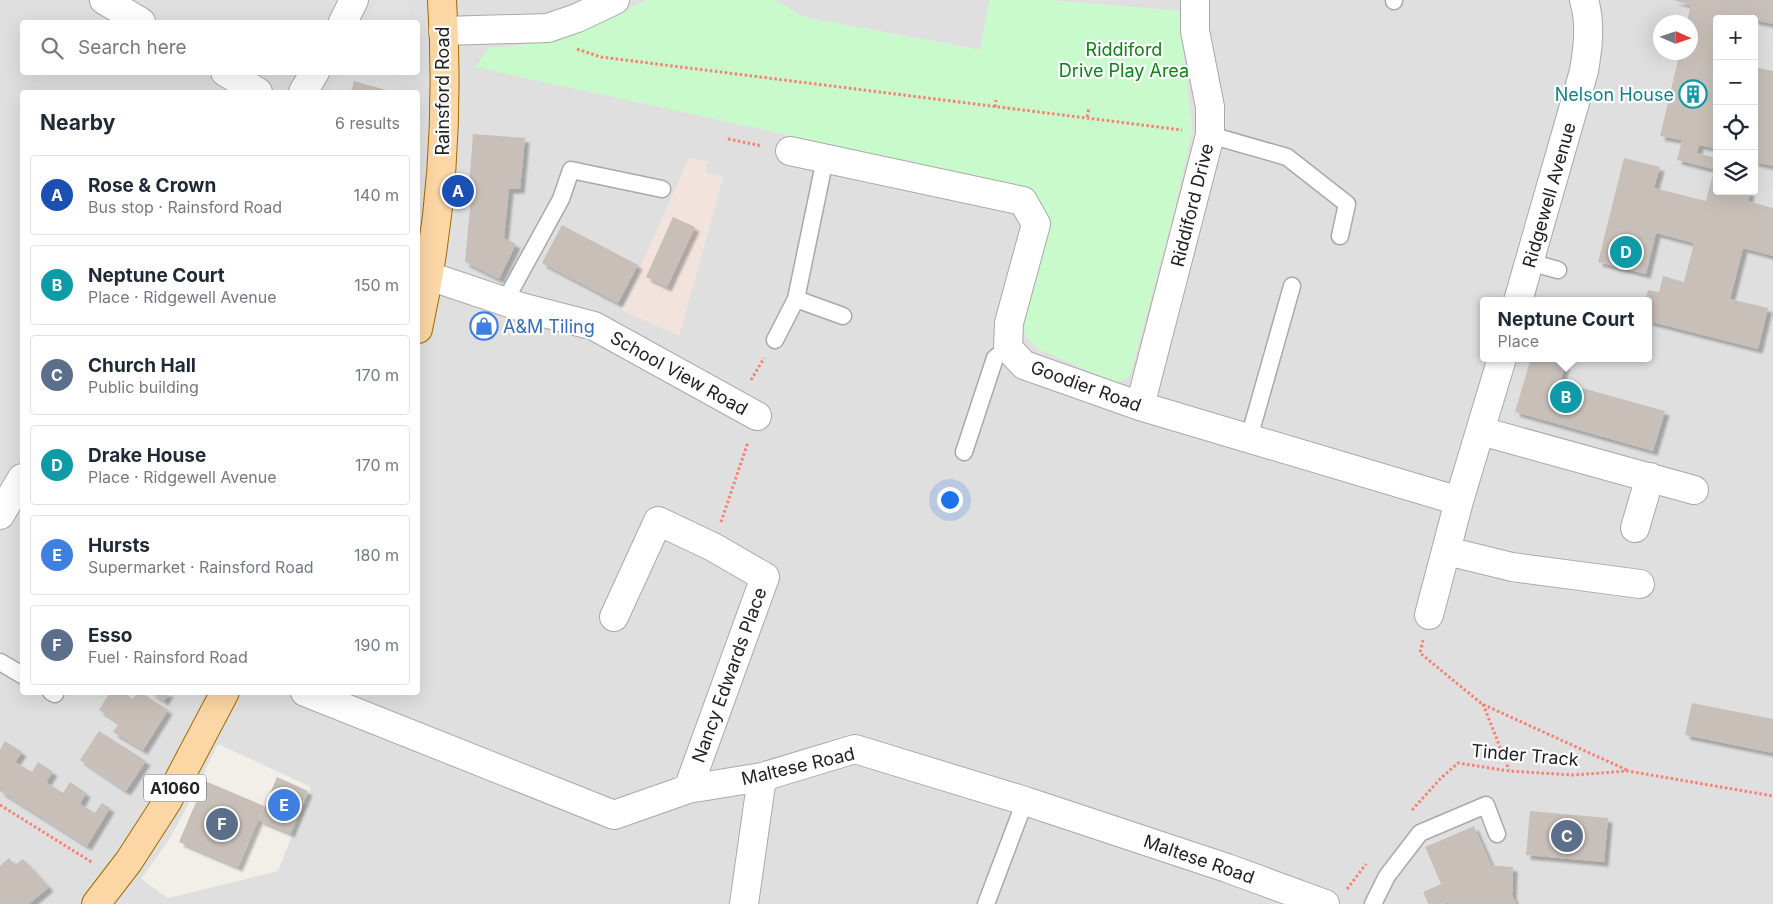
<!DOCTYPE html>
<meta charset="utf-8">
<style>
body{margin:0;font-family:Inter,sans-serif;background:#f6f6f7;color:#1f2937}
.controls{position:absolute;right:15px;top:15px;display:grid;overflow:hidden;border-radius:5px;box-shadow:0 5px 20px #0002}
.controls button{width:45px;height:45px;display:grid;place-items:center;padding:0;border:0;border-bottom:1px solid #e0e1e3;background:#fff;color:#1f2937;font:25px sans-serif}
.compass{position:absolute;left:1653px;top:15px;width:45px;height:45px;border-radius:50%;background:#fff;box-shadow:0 5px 20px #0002;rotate:93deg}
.you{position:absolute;left:949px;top:499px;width:18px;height:18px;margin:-12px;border:4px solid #fff;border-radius:50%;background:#1a73e8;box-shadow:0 0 0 8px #1a73e833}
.badge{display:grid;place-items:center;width:32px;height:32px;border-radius:50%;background:#d40000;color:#fff;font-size:16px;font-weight:700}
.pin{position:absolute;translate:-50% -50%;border:2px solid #fff;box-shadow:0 1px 5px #0006}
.popup{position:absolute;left:1480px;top:297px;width:172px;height:65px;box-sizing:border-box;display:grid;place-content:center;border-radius:5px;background:#fff;filter:drop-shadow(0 1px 4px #0005);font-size:16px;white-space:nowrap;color:#747a83}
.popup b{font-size:19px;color:#1f2937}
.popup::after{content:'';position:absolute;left:50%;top:100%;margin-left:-10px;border:10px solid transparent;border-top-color:#fff}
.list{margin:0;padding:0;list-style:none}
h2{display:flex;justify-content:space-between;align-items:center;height:65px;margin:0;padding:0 20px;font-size:21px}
h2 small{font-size:16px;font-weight:400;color:#747a83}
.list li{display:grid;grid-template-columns:32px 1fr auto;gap:15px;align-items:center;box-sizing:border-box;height:80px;margin:0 10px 10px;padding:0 10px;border:1px solid #e0e1e3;border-radius:5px}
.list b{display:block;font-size:19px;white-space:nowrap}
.list p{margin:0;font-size:16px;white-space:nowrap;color:#747a83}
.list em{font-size:16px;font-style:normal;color:#747a83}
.icon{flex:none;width:28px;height:28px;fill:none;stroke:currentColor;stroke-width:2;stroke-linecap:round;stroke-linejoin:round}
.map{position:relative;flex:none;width:1773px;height:904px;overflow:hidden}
.search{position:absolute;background:#fff;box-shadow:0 5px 20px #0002;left:20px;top:20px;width:400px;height:55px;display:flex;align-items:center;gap:12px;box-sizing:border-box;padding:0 18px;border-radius:5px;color:#747a83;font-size:19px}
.panel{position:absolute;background:#fff;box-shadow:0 5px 20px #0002;left:20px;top:90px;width:400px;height:605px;border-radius:5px}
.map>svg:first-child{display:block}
</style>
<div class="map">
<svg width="1773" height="904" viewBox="0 0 1773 904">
<defs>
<filter id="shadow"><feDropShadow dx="4.5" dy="4.5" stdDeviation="1" flood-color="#0004"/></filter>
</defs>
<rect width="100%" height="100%" fill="#f2efe9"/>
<path fill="#e0dfdf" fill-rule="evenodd" d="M0,0H377L367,22H22V72L341,73L330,91L331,92H22V692H418V92H410V73L418,72V22H409L408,0H648L559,40L515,46L489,48L775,132L1028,192L1037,348L1111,381H1123L1130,375L1172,219L1192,131L1179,11L1047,0H1773V904H1516L1512,895L1513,867L1491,865L1474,826L1425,847L1441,884L1423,892L1428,904H0ZM1717,19H1754V191H1717ZM1660,22H1690V52H1660ZM689,158L707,162L705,173L723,177L679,336ZM1484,301H1648V358H1484ZM218,744L311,787L278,871L168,898L141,879L168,841L186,809Z
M775,0H990L980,50L803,17Z"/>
<path fill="#f3e3dd" d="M689,158L707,162L705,173L723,177L679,336L621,310Z"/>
<path fill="#c8facc" d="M648,0H775L803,17L980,50L990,0H1047L1179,11L1192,131L1172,219L1130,375L1123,381H1111L1037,348L1028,339L1022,328L1046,222L1028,192L775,132L475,67L489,48L515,46L559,40Z"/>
<path fill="#e2e2e2" d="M377,0H408L409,22H367Z
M341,73H410V92H396L355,81L351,92H330Z"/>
<path fill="#c7bfb8" filter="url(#shadow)" d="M1673,0H1773V24L1754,20V19L1741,17V19H1717V137L1714,148L1699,145L1697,153L1717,158V170L1677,160L1682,140L1660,136L1680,52H1690V22H1687L1691,5Z
M1754,67L1773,71V166L1754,162V129L1756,120L1754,119Z
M354,81L394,92H351Z
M473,134L525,138L520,189H509L504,238L516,244L499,279L465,262L472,187L469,186Z
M1624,158L1660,167L1654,188L1706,201L1712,177L1717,178V191H1750L1748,201L1773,208V256L1743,248L1730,299L1768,308L1758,349L1648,321V301H1645L1648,290L1659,292L1663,276L1684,282L1694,243L1656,233L1646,274L1598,262Z
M673,217L695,227L667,287L646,277Z
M562,225L638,265L618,303L542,263Z
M1531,358H1567L1560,382L1665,411L1653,451L1515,412Z
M110,692H123L133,699L138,692H140L168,710L143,750L113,732L119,723L99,710Z
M150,692H169L164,701Z
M1692,703L1773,719V753L1685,735Z
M99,731L146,761L126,791L80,760Z
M5,741L22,752L15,762L32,772L38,762L53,772L46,782L55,788L63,793L70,782L86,793L80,804L95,813L102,803L110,808L87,846L0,791V750Z
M277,777L308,791L290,833L259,820Z
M205,781L264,806L238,867L179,842Z
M1530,811L1608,818L1604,862L1526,855Z
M1474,826L1491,865L1513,867L1512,895L1516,904H1450L1447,902L1443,904H1428L1423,892L1441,884L1425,847Z
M9,858L15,865L23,859L49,887L29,904H0V866Z"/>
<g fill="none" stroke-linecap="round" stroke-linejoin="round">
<g stroke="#a9a9a9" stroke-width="19">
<path id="lane" d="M1394,1V0
M1210,135L1287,157L1347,204L1340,236
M1529,262L1558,270
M796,299L843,316
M505,301L561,199L571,170L662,189
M775,340L796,299L825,159
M1249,438L1292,286
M964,452L995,358L1008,348
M0,662L22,675
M51,692L55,694
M986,904L1025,801
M1373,904L1387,876L1420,833L1486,805L1497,834"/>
</g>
<g stroke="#a9a9a9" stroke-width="30">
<path id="street" d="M104,0L141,22
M343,22L354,0
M443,31L548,28L577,18L615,0
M225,72L258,92
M303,92L315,72
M790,151L1023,201L1036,224L1009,323L1008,348L1024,365L1140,406L1459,501
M429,276L521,307L594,326L757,416
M1518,301L1584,71C1588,47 1591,24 1584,0
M1140,406L1210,135V107L1195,31V0
M1481,431L1694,490
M0,515L22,478
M1635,528L1650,477
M1447,551L1512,567L1640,584
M1429,615L1459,501L1502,358
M614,617L658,521L713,547L765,577L688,789
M305,692L614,815L688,789L762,777L855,749L1025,801L1227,868L1325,904
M744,904L762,777"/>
</g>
<g stroke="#a06b00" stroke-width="30">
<path id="primary" d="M418,329C442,221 449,110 442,0
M96,904L129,861L167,802L225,692"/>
</g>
<path stroke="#fa8072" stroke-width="3" stroke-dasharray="2.5 2.5" stroke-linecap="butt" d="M577,49L601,57L1182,130
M995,107L996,100
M1087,117L1089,108
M728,139L762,146
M751,380L764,358
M721,522L748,442
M1423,640L1420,653L1482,704L1627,770
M1483,704L1509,770
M0,805L93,863
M1412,810L1441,778L1458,763L1509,771L1573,775L1628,771L1773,796
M1347,889L1366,864"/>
<use href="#lane" stroke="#fff" stroke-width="16"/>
<use href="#street" stroke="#fff" stroke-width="28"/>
<use href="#primary" stroke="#fcd6a4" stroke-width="28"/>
</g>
<defs>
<g id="building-ring" transform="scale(1.4375)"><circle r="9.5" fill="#fff" stroke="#0f9aa8" stroke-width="1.5"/><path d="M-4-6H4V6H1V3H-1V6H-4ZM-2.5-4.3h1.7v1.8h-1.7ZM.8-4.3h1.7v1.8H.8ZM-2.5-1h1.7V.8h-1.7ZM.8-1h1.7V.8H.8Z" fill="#0f9aa8"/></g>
<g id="shop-ring" transform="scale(1.4375)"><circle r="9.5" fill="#fff" stroke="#3f7fe0" stroke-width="1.5"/><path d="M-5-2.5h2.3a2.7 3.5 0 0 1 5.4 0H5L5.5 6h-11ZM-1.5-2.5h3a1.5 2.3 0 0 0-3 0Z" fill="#3f7fe0"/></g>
</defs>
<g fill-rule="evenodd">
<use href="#building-ring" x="1693" y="94"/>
<use href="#shop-ring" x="484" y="326"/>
</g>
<g text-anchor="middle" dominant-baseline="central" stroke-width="4.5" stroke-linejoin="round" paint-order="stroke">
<rect fill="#fff" stroke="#646464" stroke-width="1" x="144" y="774.5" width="62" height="27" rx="4"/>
<g font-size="16" font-weight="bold" fill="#222">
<text x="175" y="788">A1060</text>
</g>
<g font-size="18" fill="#0c8416" stroke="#fff">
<text x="1124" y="49">Riddiford<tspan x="1124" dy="21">Drive Play Area</tspan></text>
</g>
<g font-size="18" fill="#222" stroke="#fff">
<text transform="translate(442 91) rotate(-90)">Rainsford Road</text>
<text transform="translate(1549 195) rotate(-74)">Ridgewell Avenue</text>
<text transform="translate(1192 205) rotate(-76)">Riddiford Drive</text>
<text transform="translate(679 373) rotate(29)">School View Road</text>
<text transform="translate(1086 386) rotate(20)">Goodier Road</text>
<text transform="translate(729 675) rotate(-70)">Nancy Edwards Place</text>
<text transform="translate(1525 755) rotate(5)">Tinder Track</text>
<text transform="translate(798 766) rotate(-13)">Maltese Road</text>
<text transform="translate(1199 859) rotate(19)">Maltese Road</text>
</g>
<g font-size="18" fill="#0d838f" stroke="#fff" text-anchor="end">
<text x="1674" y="94">Nelson House</text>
</g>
<g font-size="18" fill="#366cbe" stroke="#fff" text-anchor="start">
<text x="503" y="326">A&amp;M Tiling</text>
</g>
</g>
</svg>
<div class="controls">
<button>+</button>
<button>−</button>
<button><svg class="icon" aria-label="locate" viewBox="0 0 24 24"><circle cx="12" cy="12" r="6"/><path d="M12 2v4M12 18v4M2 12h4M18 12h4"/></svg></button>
<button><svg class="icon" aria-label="layers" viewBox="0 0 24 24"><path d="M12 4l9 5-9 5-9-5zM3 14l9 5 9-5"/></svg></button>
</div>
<svg class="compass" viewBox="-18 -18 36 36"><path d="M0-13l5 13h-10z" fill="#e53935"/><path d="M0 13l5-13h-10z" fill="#747a83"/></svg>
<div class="you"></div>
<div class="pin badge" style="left:458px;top:191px;background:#1a4fb4">A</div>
<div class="pin badge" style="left:1566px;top:397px;background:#0f9aa8">B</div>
<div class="popup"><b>Neptune Court</b>Place</div>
<div class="pin badge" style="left:1567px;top:836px;background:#5c6f8a">C</div>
<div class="pin badge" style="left:1626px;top:252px;background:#0f9aa8">D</div>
<div class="pin badge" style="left:284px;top:805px;background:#3f7fe0">E</div>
<div class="pin badge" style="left:222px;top:824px;background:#5c6f8a">F</div>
<div class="search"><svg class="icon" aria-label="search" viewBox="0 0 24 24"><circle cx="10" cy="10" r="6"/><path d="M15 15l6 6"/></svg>Search here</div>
<section class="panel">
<h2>Nearby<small>6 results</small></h2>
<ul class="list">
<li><span class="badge" style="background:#1a4fb4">A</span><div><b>Rose &amp; Crown</b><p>Bus stop · Rainsford Road</p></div><em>140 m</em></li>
<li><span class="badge" style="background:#0f9aa8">B</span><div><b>Neptune Court</b><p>Place · Ridgewell Avenue</p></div><em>150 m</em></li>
<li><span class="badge" style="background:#5c6f8a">C</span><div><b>Church Hall</b><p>Public building</p></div><em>170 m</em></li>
<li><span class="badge" style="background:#0f9aa8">D</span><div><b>Drake House</b><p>Place · Ridgewell Avenue</p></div><em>170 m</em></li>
<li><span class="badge" style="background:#3f7fe0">E</span><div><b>Hursts</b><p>Supermarket · Rainsford Road</p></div><em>180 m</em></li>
<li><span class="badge" style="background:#5c6f8a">F</span><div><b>Esso</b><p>Fuel · Rainsford Road</p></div><em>190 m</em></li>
</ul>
</section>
</div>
